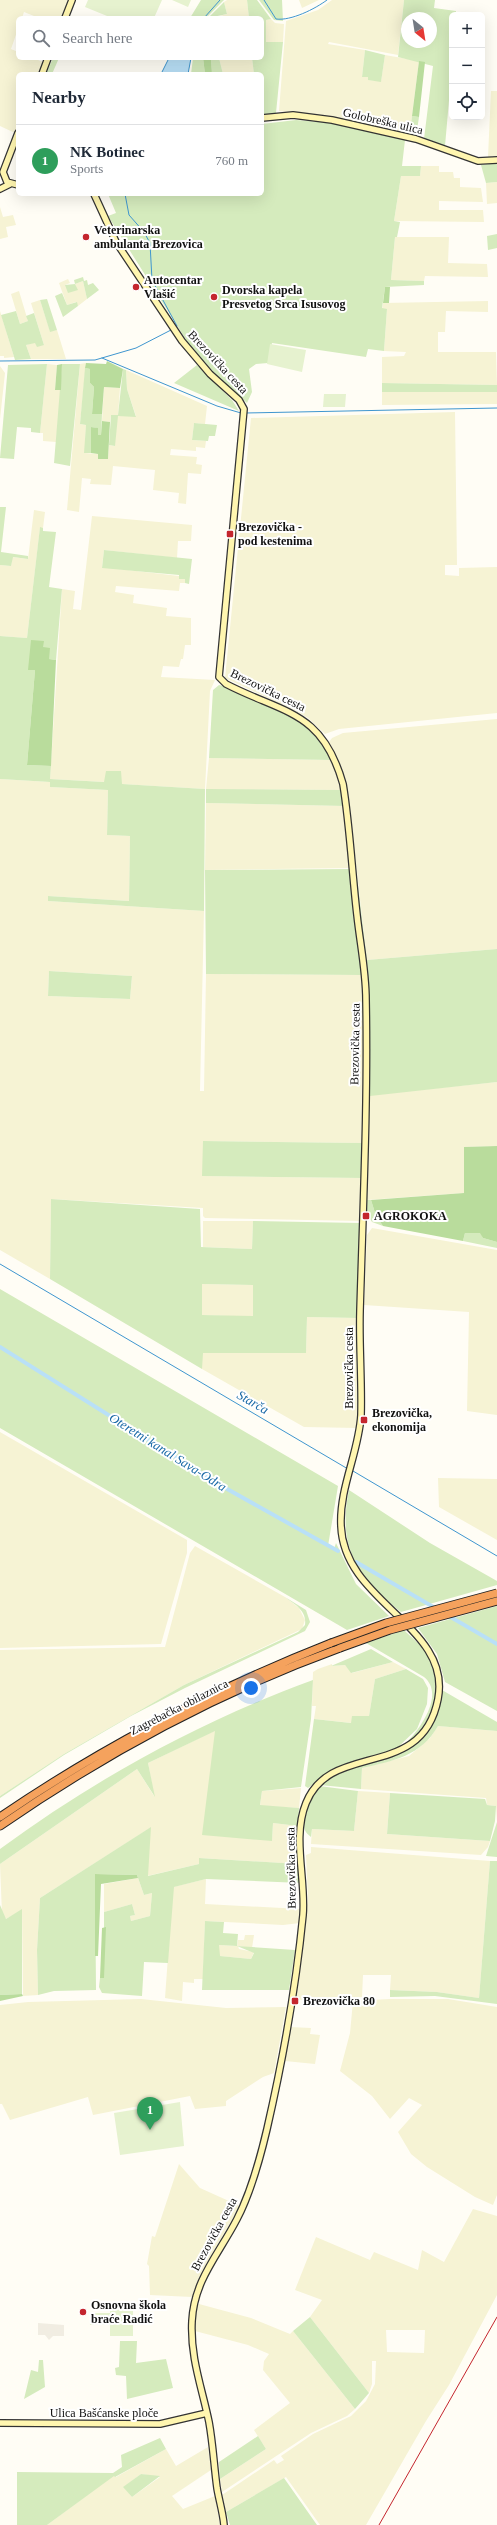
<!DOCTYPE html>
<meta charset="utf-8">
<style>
body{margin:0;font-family:Georgia,serif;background:#f6f6f7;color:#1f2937}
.controls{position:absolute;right:12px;top:12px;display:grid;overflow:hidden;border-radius:6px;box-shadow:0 4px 16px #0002}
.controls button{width:36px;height:36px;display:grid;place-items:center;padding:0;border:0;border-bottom:1px solid #e0e1e3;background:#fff;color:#1f2937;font:20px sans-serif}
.compass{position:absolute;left:401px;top:12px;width:36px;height:36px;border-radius:50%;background:#fff;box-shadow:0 4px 16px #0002;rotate:150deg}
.you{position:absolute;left:251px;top:1688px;width:14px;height:14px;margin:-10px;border:3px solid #fff;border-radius:50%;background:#1a73e8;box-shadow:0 0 0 6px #1a73e833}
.badge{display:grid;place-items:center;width:26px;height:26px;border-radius:50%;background:#b45309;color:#fff;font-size:13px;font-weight:700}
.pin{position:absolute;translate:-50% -33px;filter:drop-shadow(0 1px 2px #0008)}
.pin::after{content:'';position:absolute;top:21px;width:14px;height:12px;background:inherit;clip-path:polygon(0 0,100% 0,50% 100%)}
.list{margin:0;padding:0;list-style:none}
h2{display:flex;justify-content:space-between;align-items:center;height:52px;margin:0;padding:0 16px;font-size:17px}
h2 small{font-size:13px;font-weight:400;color:#747a83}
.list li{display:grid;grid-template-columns:26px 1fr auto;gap:12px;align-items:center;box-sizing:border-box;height:72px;padding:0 16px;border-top:1px solid #e0e1e3}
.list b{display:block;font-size:15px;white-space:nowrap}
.list p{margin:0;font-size:13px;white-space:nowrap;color:#747a83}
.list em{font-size:13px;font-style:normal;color:#747a83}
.icon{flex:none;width:22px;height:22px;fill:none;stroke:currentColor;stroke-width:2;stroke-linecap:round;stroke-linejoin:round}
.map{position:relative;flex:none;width:497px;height:2525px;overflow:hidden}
.search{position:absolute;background:#fff;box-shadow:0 4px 16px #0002;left:16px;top:16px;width:248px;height:44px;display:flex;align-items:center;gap:10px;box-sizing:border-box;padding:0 14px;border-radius:6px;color:#747a83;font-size:15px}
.panel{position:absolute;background:#fff;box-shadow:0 4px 16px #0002;left:16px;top:72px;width:248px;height:124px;border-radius:6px}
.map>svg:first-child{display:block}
</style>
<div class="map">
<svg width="497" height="2525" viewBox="0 0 497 2525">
<rect width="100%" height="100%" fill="#fffdf5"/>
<path fill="#f6f3d4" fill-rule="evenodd" d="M0,0H69L62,18H39L24,12L22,18H18V29L11,49L18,52V58H33L43,62L38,74H18V126L15,133L0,126Z
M227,0H247L249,18H213L227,14L224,2Z
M299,0H319L302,8Z
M332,0H404L398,55L329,42L328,44L365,50L362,77H368V80L381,81L385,55L419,61L410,131L402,133L317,115L279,111L286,21L318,10Z
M271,19L275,23L284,24L283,42H266V20Z
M219,58H252L254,74H223Z
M491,91H497V156L488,157Z
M421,166H439V172H453L454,178H460V187L481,188L483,202L439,201V210H483L484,222L394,221L401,176H420Z
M497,182V203L487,204L486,183Z
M0,207L3,217L13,215L16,225L6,227L8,237L0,239Z
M395,237H449L448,263L487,264L488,277L425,276L424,281L391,280Z
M68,279L70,283L65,285L77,290L75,284L83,281L87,299L78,306L76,302L67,305L59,283Z
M19,291L28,321L20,324L11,294Z
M40,300L50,331L57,330L66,359H31L26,345L35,342L44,345L31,303Z
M488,301V312L446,311L445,332H438V352H496L497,385L382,383V357L404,356L406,352L384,351L387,309H382L383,303Z
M0,311L14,357L4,358V356H0Z
M86,363L80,424L86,425L85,453L98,454L108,459L109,445L115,446L111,415L110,422L102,421L104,387L120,388L118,415L136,416L127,389L126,370L207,406L205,424L194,423L192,440L206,441L205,448L196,447V451L171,449L170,455L197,457L196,464L202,465L201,474L188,473L186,504L178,503L179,493L153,490L155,470L113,466L111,485L90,484L91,479L82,478L79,512L67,510L80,364Z
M47,364L57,365L55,390H61L56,442L43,441V433H40Z
M0,366L5,373L0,419Z
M382,392H497V404L382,405Z
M455,412L457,565H445V575L459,576V568L497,567V713L339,729L325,734L308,718L296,711L225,678L251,418Z
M34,510L45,512L43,528H40L27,638L0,636V565L11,566L12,557L28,559Z
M92,516L192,525L191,541H178L177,558L104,550L102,567L179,576L186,579L185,583H180L179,591L116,586L115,592L134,595L133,603L167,608L166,616L191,618V645H185L183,659H181L179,667L163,666L161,677L215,680L210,691L205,789L121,784V771L105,782L50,779L62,589L75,591L73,609L81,610Z
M497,719V949L367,960L348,794L343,773L329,742L332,738L343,733Z
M209,758L332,760L342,790L206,789Z
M0,779L50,782V787L108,790L107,835L130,836L129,901L48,896V901L204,911L200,1091H204L206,974L362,975L364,1009L362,1143L203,1141V1176L362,1178L360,1221L205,1218L203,1216V1208L51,1199L50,1279L0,1250ZM49,971L132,976L130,999L48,996Z
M206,803L344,806L350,868L205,870Z
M497,1082V1146L464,1147V1193L367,1200L370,1095Z
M203,1221H253L252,1249L203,1247Z
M372,1228L497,1250V1415L467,1411L469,1312L364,1305L367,1235Z
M202,1284L253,1285V1317L202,1315Z
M307,1317L358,1318L357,1428L304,1427L202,1369V1353H306Z
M0,1432L187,1540V1553L161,1644L0,1648Z
M438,1478L497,1479V1540L439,1507Z
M195,1546L285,1597L299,1608L305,1620L302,1629L184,1685L64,1754L0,1796V1650L165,1647L190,1553Z
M393,1662L406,1669L375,1679L369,1716L352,1723L314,1719L316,1706H312L313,1672L318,1669L332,1664V1666L345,1665L352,1673Z
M438,1726L497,1731V1822L496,1806L487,1805L486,1798L361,1789L362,1768L409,1756L430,1738Z
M216,1730L272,1840L273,1823L298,1826L299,1864L200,1858L199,1864L147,1876L150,1828L40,1898L37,1950L38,1995L23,1996L22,1910L6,1919L2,1914L0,1864L137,1769L154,1796L148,1763Z
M301,1788L299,1808L260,1806L262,1791Z
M358,1791L390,1793L387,1834L490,1841L488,1847L481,1855L311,1844L312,1829L354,1831Z
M311,1847L490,1861L479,1998L437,1992L390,1990L391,1975H363L362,1997L295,2000L308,1898L306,1855L311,1853Z
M138,1878L144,1895L152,1893L150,1916L131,1921L130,1916L135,1915L132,1904L104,1912V1884Z
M206,1879L205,1904L301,1909L300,1923L283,1925L205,1921L203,1979H194V1983L183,1982L182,2001L165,1998L173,1887Z
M245,1935H254L252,1948L238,1946L239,1949L254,1952L251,1959L219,1956V1945L237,1946L238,1940H244Z
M141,1999L226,2008L286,2007L274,2073L263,2077L226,2101V2106L195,2109L190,2096L93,2115L88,2097L10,2120L2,2104H0V2005L28,2002Z
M390,1999H448L497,2007V2195L493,2205L475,2197L427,2167L411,2154L398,2132L422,2105L409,2098L390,2119L372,2096L340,2071L350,2033L353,2001Z
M290,2027L311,2028L310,2034L320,2035L315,2064L285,2061L283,2059Z
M179,2164L200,2188L240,2206L202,2271L192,2297L150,2295L149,2266L147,2264L152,2236L155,2237Z
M473,2209L497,2216V2295L449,2385L426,2421L366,2525H320L286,2477L226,2512L222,2495L274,2460L277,2464L284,2460L281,2456L313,2434L351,2416L366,2401L375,2384L376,2361H372V2384L369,2393L310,2317L322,2300L295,2290L316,2237L370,2260L374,2252L418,2270L422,2250L444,2262ZM386,2330H425L424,2353L387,2352Z
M199,2304L251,2318L290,2334L293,2331L355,2409L347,2416L311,2433L222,2492L220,2479L266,2449L254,2430L290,2403L263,2370L264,2361L269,2354L248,2345L195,2331V2306Z
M208,2447L211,2470L172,2496L183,2509L215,2496L220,2525H47L114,2475L116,2477L166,2449L176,2466ZM141,2474L160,2477L132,2497L124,2487Z"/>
<path fill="#d5ebbd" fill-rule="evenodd" d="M201,0H224L206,18H190Z
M247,0H257L271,19L266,20V42H283L276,113L262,116V74H254L252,58H262V18H249Z
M259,0H282L283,21L274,20Z
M404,0H435L434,8L456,11V15H452L450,66H452L445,146L424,139L433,66L398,57ZM407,18H431V42H407Z
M224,2L227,14L208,18Z
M365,50L385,55L381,82L368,80V77H362Z
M53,58H59L52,74H46Z
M193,58H203L205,74H191Z
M211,58H219L223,74H212Z
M412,116L419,117L416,137L402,133L403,130L410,131Z
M296,120L331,123L405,140L402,166H421L420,176H401L394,221L400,222L397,237H395L391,280L424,281V285L385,287L382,308L387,309L384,351L368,349L366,357L272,343L268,363L256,364L249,369L252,392L247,403L215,374L188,343L108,216L116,213L108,194H262V124Z
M497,163V182L486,183L481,165Z
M497,234V248L488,250L487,236Z
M83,277L84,281L87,280L88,285L93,283L99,290L87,299L83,281L75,284L78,290L68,293L65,285L75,284L74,280Z
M62,293L67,305L77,302L78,306L63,317L55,296Z
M47,299L57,330L50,332L40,300Z
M16,311L20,324L28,321L26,316L34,313L44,345L37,347L35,343L26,345L31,359L15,360L1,315Z
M47,364L40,433L31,432V428L17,427L14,459L0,458L8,365Z
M62,364H80L70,466L54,463Z
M197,365L232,400L239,411L174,383Z
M85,368L90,369V383L94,387L92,414H102L101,436L98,435L97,428L91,427V453H84L86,425L80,424Z
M123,369L126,370L127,389L136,417L118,416L115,446L109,445L111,415H118Z
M382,383L497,385V392H382Z
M194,423L217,425L215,436H209L208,441L192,440Z
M0,507H6L1,552L28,556V559L13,557L11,566L0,565Z
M40,527L43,528V531L56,532L49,587L62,589L56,660L49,659L28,670H35L27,765L51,766L50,779L104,782L106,771H121L122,784L205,789L204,911L48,901V896L129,901L130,836L107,835L108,790L50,787V782L0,779V636L27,638Z
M104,550L192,559L189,584L185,583V579H179V575L102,568Z
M219,685C231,687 243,694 254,699C291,715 312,724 332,760L209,758L213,690Z
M206,789L342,790L344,806L206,803Z
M347,794L367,960L497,949V1082L370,1096L367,1200H371L376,1216L383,1226L372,1222L366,1212L369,998Z
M350,869L362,975L206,974L205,870Z
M49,971L132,976L130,999L48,996Z
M203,1141L362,1143V1178L202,1176Z
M51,1199L200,1209L201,1247L252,1249L253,1221L360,1223L358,1318L307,1317L306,1353H203L202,1369L50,1279ZM202,1284L253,1285V1316L202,1315Z
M465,1233H481L483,1238L497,1242V1248L463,1241Z
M0,1289L338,1486L328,1546L334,1549L336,1543L356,1584L389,1616L347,1630L0,1428Z
M349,1490L430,1543L497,1581V1585L401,1612C357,1577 337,1547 349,1490Z
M285,1597L306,1610L310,1622L305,1631L185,1688L131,1716L64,1755L0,1798V1796L64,1754L184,1685L298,1632L305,1625C307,1610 295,1605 285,1597Z
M497,1606V1711L445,1682L437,1654L418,1628Z
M404,1630C411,1637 420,1644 426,1652C449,1682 432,1727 404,1745C418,1732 446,1695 424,1677L366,1643Z
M371,1649L393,1662L351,1673L345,1665L331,1666Z
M406,1669L423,1679L428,1688L427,1704L417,1729L395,1750L334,1768L308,1788L305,1786L314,1719L351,1723L352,1716H369L375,1679Z
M313,1680L311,1719L301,1787L262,1791L260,1805L299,1808L298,1826L273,1823L272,1841L202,1835L215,1731L148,1763L155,1797L137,1769L0,1864V1849C97,1778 200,1721 313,1680Z
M442,1690L497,1722V1731L438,1726C421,1756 393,1761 362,1768L361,1789L320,1785C371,1747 429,1774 442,1690Z
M319,1786L358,1791L354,1831L312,1829L311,1837C293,1824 310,1801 319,1786Z
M390,1793L485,1799L487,1805L496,1806L495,1821L490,1841L387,1834Z
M497,1822V1857L486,1856Z
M151,1827L148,1876L199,1864V1858L299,1864L301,1883L206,1879L174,1887L168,1963L144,1962L142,1996L102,1993L99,1987L100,1978H104V1912L132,1904L135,1915L130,1916L131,1921L150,1916L152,1893L144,1895L137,1875L95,1874L96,1990L54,1991L38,1995L37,1950L40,1898Z
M490,1861H497V2004L435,1996L390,1997V1990L437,1992L479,1998Z
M0,1905L6,1919L22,1909V1994L0,1995Z
M205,1921L224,1922L223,1933L238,1934L237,1946L295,1950L289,1990H202ZM219,1945L237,1946L254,1953L251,1959L220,1956Z
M310,2317L369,2393L355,2409L293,2331Z
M120,2341H137L136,2363L166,2359L173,2388L127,2399L126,2376L116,2375L115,2368L119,2367Z
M39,2360H43L45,2387L24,2399L31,2370L38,2372Z
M258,2436L266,2449L220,2479L219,2462Z
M160,2438L166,2449L115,2477L114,2476L47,2525H17V2472L113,2473L122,2467L121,2455Z
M141,2474L160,2476L132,2497L123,2487Z
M284,2478L317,2525H230L226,2512Z"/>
<path fill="#b9dc9c" d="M203,58H211L212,74H205Z
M419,61L425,62L419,117L412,116Z
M385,287H390L389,303H383Z
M107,361L123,369L120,388L104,387L102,414H92L94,387L90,383V369L85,368L86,363L106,364Z
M62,364L61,390H55L57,365Z
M102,421L110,422L108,459H98V454L91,453V427L98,428V435H101Z
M31,640L44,641L43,647L50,648L49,659L56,660L51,766L27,765L35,670H28Z
M497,1146V1242L483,1238L480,1233H465L463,1241L383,1226L376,1216L371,1200L464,1193V1147Z
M95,1874L137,1875L138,1878L101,1884L98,1956H95Z
M106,1927L104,1978H100L102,1928Z
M22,1994L23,1996L0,2001V1995Z"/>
<path fill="#e6f2cf" d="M88,0H162L154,18H112L85,7Z
M172,0H191L188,7Z
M270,344L306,350L302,372L267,364Z
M324,394H346L345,407H323Z
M180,2102L184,2146L120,2155L114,2113Z
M110,2302H133V2336H110V2325H90V2313H110Z"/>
<path fill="#f1ede2" d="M38,2323L64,2325V2336H53L49,2340L45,2335H38Z"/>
<path fill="#b9e0f7" stroke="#3f96cf" d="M169,58H191L188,74H161Z"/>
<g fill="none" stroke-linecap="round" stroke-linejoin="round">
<path stroke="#3f96cf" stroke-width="1" d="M264,0L276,19C291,21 315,9 327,0
M204,18L220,0
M125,194L129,215L144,232L150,243L152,280L177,326L176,328
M102,358L217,406L241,413
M0,361L95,360L136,348L171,330
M246,413L497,408
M0,1264L348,1469
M353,1471L497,1556"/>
<path stroke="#b9e0f7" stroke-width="4" d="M0,1347L220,1485L338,1551
M356,1562L497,1644"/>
<g stroke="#333" stroke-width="8">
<path id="secondary" d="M65,18L72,0
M42,74L48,58
M262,118L293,115L332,120L416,139L478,161L497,160
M18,133L3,172L7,182L18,185
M0,189L10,184
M94,194L116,242L182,341L210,374L239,400L244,409L219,677L226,684C284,714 322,710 343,784C350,827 352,872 357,915C360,943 366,971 366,1000C368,1103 363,1207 360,1311C359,1345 362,1380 361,1415C359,1452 339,1488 341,1526C344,1603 452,1626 438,1699C422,1782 331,1740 306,1803C292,1837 306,1879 303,1915C296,1987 283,2059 267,2129C260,2159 251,2192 237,2219C219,2254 194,2280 192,2321C190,2357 202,2388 209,2422C213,2444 214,2466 217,2488C219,2500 223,2513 224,2525
M0,2423L160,2424L207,2413"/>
</g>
<g stroke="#222" stroke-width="9">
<path id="highway" d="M0,1817C104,1746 214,1689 331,1643
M0,1826C106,1753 219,1692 340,1648"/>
</g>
<use href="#secondary" stroke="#fff6b0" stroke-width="5.5"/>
<use href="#highway" stroke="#f5a25d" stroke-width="7"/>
<path stroke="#c4262e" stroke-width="1" d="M379,2525L497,2317"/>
<g stroke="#222" stroke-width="9" stroke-linecap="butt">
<path id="highway-bridge" d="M331,1643L386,1623L497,1593
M340,1648L390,1630L497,1601"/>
</g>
<use href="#highway-bridge" stroke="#f5a25d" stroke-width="7"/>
</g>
<g fill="#c4262e" stroke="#fff" stroke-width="1.5">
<circle cx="86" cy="237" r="4"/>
<circle cx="136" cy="287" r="4"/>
<circle cx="214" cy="297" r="4"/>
<rect x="226" y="530" width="8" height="8" rx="2"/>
<rect x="362" y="1212" width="8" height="8" rx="2"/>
<rect x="360" y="1416" width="8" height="8" rx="2"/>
<rect x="291" y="1997" width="8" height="8" rx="2"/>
<circle cx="83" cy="2312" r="4"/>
</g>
<g text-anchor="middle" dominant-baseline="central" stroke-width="4" stroke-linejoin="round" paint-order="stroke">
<g font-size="12" fill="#111" stroke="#fff">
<text transform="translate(383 121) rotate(13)">Golobreška ulica</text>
<text transform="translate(218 362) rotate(47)">Brezovička cesta</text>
<text transform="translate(268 690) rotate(26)">Brezovička cesta</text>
<text transform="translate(355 1044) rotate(-89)">Brezovička cesta</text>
<text transform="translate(349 1368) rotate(-90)">Brezovička cesta</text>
<text transform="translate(179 1707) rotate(-27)">Zagrebačka obilaznica</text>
<text transform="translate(291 1868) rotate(-91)">Brezovička cesta</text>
<text transform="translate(214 2234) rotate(-61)">Brezovička cesta</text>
<text x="104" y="2413">Ulica Bašćanske ploče</text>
</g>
<g font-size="12" font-weight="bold" fill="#111" stroke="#fff" text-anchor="start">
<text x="94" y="230">Veterinarska<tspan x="94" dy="14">ambulanta Brezovica</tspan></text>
<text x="144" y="280">Autocentar<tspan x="144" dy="14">Vlašić</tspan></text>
<text x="222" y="290">Dvorska kapela<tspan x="222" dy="14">Presvetog Srca Isusovog</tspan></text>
<text x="238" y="527">Brezovička -<tspan x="238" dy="14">pod kestenima</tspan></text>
<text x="374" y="1216">AGROKOKA</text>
<text x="372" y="1413">Brezovička,<tspan x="372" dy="14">ekonomija</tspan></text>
<text x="303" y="2001">Brezovička 80</text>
<text x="91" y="2305">Osnovna škola<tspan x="91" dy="14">braće Radić</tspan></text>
</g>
<g font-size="13" font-style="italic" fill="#1768a6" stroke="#fff">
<text transform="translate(253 1402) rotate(30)">Starča</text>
<text transform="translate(168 1452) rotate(32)">Oteretni kanal Sava-Odra</text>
</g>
</g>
</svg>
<div class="controls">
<button>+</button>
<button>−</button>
<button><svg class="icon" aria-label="locate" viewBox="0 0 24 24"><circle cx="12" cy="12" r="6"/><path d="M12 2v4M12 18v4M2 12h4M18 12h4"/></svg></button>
</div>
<svg class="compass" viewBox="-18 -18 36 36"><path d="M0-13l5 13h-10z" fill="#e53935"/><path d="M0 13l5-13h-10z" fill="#747a83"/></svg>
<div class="you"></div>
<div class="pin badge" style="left:150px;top:2130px;background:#2e9e5b">1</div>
<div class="search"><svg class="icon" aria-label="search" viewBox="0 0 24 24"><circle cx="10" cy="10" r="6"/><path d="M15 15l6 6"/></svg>Search here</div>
<section class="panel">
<h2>Nearby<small></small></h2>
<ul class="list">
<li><span class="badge" style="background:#2e9e5b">1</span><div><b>NK Botinec</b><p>Sports</p></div><em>760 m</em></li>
</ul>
</section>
</div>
